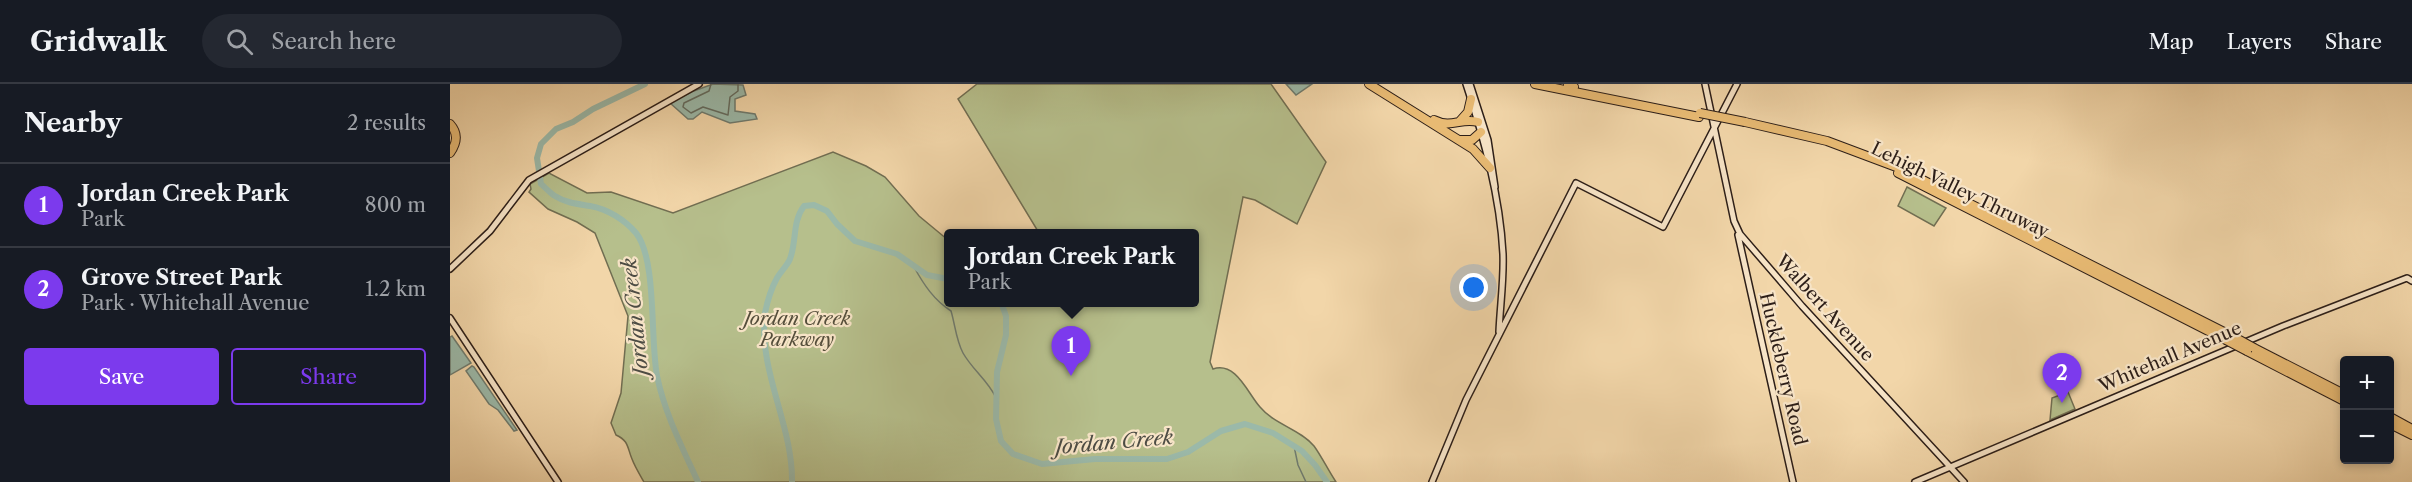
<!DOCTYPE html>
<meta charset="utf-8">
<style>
body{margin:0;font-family:"Libre Caslon Text",serif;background:#242831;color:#f1f3f6}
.controls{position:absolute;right:18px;bottom:18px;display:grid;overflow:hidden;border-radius:6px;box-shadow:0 3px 9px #0003}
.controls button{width:54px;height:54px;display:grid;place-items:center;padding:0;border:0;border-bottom:2px solid #363941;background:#171b24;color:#f1f3f6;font:30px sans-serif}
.you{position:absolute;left:1024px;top:204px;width:21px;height:21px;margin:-15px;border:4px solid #fff;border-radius:50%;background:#1a73e8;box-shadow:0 0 0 9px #1a73e833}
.badge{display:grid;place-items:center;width:39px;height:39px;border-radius:50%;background:#7c3aed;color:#fff;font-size:20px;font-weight:700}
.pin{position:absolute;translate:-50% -50px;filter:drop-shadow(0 2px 3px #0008)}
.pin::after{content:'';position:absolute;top:32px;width:21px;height:18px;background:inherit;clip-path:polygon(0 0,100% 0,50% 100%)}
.popup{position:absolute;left:494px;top:145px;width:255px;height:78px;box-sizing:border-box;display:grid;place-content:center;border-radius:6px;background:#171b24;filter:drop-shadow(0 2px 4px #0005);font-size:20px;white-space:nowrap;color:#9ea1a6}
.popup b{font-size:22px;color:#f1f3f6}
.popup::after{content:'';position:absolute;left:50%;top:100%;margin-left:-12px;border:12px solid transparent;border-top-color:#171b24}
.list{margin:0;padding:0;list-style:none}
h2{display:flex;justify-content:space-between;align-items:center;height:78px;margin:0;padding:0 24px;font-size:26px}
h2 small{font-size:20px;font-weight:400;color:#9ea1a6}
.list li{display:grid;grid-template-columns:39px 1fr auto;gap:18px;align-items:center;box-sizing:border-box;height:84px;padding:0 24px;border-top:2px solid #363941}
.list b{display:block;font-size:22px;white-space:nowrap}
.list p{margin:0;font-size:20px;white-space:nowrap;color:#9ea1a6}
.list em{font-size:20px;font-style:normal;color:#9ea1a6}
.actions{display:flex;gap:12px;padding:18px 24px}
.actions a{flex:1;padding:14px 0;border:2px solid #7c3aed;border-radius:6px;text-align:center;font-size:21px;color:#7c3aed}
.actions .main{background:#7c3aed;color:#fff}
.icon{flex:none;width:33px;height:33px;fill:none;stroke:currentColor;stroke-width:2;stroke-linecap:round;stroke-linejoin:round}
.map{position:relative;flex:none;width:1962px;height:398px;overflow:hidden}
header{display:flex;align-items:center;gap:36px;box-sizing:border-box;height:84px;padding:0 30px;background:#171b24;border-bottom:2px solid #363941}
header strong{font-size:28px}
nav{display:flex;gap:33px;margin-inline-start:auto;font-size:21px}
.search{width:420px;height:54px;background:#242831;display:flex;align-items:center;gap:15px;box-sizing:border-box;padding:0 21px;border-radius:33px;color:#9ea1a6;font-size:22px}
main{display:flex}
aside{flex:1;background:#171b24}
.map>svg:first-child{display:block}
</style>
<header>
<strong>Gridwalk</strong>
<div class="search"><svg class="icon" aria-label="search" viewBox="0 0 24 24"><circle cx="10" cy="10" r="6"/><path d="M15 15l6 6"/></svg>Search here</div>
<nav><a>Map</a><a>Layers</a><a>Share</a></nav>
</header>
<main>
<aside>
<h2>Nearby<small>2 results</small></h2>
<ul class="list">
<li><span class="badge">1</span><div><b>Jordan Creek Park</b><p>Park</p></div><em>800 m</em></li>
<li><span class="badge">2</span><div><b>Grove Street Park</b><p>Park · Whitehall Avenue</p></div><em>1.2 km</em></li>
</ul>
<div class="actions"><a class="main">Save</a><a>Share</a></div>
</aside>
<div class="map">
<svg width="1962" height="398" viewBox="0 0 1962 398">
<rect width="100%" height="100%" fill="#f2d6a9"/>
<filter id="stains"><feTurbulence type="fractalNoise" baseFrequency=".00333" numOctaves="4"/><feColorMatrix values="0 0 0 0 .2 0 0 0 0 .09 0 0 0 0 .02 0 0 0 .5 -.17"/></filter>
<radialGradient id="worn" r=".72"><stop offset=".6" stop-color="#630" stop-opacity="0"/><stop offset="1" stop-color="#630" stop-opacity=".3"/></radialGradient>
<path fill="#b6bf8c" stroke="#716e52" stroke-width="1.5" d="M527,0H821L876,78L847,140L805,116L793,113L760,278L763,285C786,277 798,310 810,323C825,341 850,345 864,362C872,373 878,386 886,398H194C190,391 185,383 182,375C177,363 179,357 166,351L161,339L171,309L178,232L145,149L127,138L98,125L79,108L81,105L80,100L99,89L137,109L161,108L223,129L383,68L416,82L435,93L469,132L498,156V218H744V150L589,149L508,15Z
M1457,103L1496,124L1484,142L1448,122Z
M1618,308L1625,325L1600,336L1602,314Z"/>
<path fill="#9bb9a9" stroke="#6f7b6f" stroke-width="1.5" d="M263,0L293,1L296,11L285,15V27L305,30L307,35L280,39L252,28L243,35H238L220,19L241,8Z
M836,0H862L846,11Z
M2,252L21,279L0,291V253Z
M22,282L24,283L67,346L64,347L48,326L39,320L16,287Z"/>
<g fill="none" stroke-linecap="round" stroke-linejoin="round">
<path stroke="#646c60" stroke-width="1.5" d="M261,0L259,7L234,19L233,23L241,29L253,23L278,31L280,13L288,7V0"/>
<path stroke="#6f7b6f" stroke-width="1.5" d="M464,183C474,201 484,216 501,227C505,240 506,256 513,269C522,285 537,296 545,312
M844,362L848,381L856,398"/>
<path stroke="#9bb9a9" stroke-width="6" d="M195,0L143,25L123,38L106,45L91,60L87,74L91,100C96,104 100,109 105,112C116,119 128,120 140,122C157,125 174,135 186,149C207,175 200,255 207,292C215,330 232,363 248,398
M551,218L556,232V251L547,288L546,335L551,357L563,370L592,380L645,375H717L738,368L771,347L795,340L823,349L852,367L865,381L877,398
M342,398C343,341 308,287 315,229C317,219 322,203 327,194C331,187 337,182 340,175C347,156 342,138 354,122L364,121L377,127L387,140L405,157L447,170L477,191L498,195"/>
<g stroke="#2c1e18" stroke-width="8">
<path id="secondary" d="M1016,0C1034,55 1050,112 1053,170C1054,196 1050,223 1049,248
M1020,0L1038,56L1045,103
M1255,0L1284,137L1290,150L1352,222L1514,398
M1288,151L1343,398
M0,185L40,147L79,96L249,0
M0,234L108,398
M982,398L1016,316L1126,99L1213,143L1287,0
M1465,398L1833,242L1957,194L1962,197"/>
</g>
<g stroke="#2c1e18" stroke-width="10">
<path id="highway" d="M919,0L1023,65L1040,84
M1085,0L1249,33
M1118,0L1124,3
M984,36C1002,45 1011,33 1028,38
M1010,37L1018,28L1021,15
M1295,38L1377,57L1449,84L1784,253
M0,40C9,50 7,59 0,69
M1010,56H1022L1031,48
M1448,89L1776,256
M1804,264L1894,310
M1797,267L1894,317
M1940,333L1962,345
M1940,340L1962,351"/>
</g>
<use href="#secondary" stroke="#f7e4c7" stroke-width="5"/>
<use href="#highway" stroke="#e9bb74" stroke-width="8"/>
<g stroke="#2c1e18" stroke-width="10" stroke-linecap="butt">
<path id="highway-bridge" d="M1250,29L1295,38
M1784,253L1804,264
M1776,256L1797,267"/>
</g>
<use href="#highway-bridge" stroke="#e9bb74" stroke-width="8"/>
</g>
<g text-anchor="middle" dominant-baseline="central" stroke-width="4.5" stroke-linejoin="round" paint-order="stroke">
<g font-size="18" fill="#2c1e18" stroke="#f7e4c7">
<text transform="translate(1510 106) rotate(26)">Lehigh Valley Thruway</text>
<text transform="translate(1375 224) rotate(48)">Walbert Avenue</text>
<text transform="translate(1720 273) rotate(-23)">Whitehall Avenue</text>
<text transform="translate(1333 285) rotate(77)">Huckleberry Road</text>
</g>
<g font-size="18" font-style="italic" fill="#554e3b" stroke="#f7e4c7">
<text x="347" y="235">Jordan Creek<tspan x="347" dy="21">Parkway</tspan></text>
</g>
<g font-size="20" font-style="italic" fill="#4d4c44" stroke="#f7e4c7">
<text transform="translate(185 233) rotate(-96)">Jordan Creek</text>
<text transform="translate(664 358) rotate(-5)">Jordan Creek</text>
</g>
</g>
<rect width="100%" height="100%" filter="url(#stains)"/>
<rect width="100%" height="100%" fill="url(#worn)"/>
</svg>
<div class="controls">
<button>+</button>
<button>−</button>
</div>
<div class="you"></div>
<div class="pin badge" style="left:621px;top:292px">1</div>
<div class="popup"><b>Jordan Creek Park</b>Park</div>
<div class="pin badge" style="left:1612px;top:319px">2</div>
</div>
</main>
